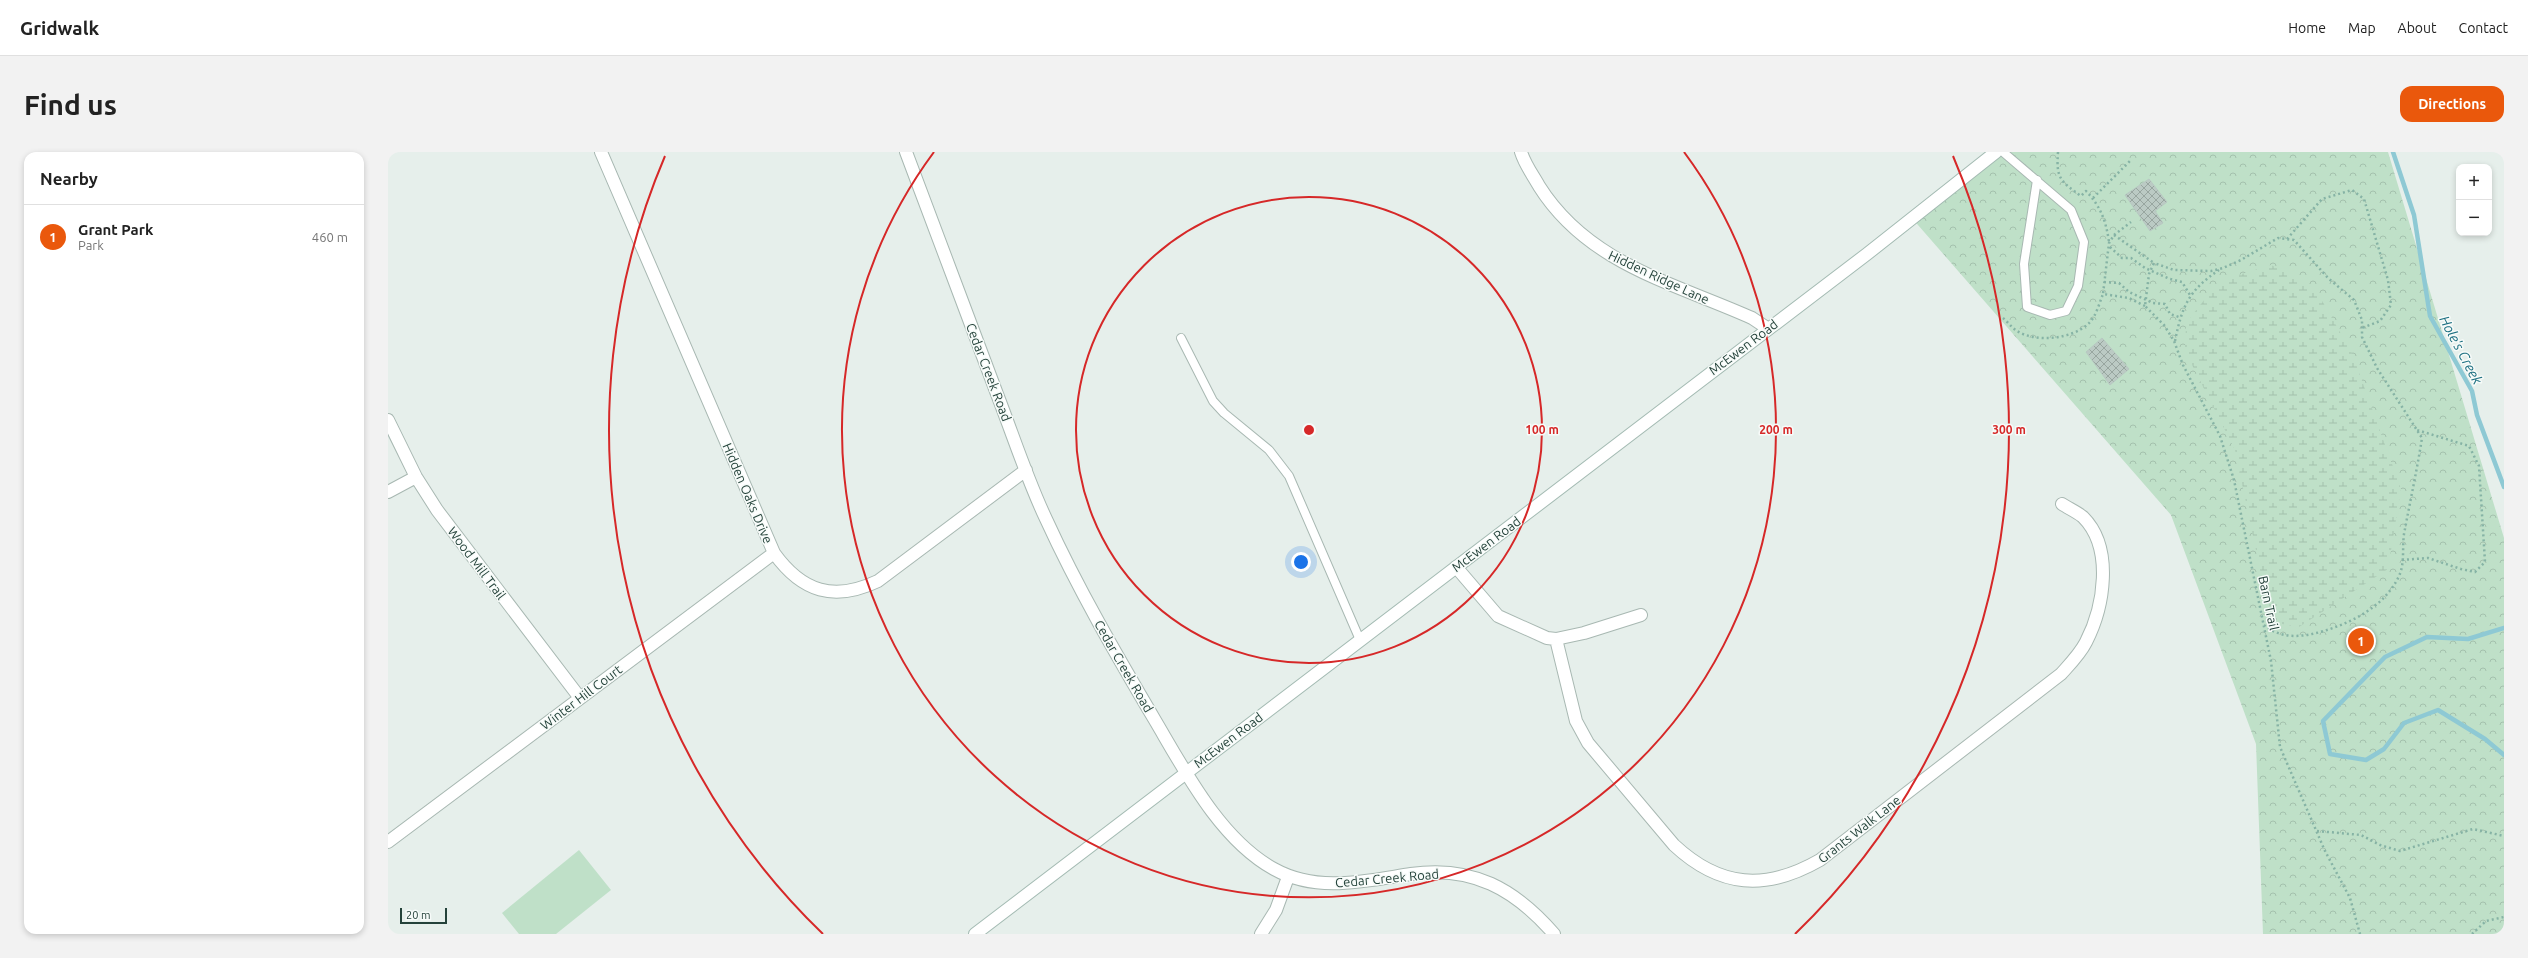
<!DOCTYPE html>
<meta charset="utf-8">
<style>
body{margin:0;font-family:Ubuntu,sans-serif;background:#f2f2f2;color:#222}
.controls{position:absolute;right:12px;top:12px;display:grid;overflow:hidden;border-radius:8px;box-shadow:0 2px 6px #0003}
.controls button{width:36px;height:36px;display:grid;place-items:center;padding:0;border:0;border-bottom:1px solid #e0e0e0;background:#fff;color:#222;font:20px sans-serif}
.scale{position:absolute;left:12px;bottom:10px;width:47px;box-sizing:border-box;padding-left:4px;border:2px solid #24423a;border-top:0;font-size:11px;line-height:14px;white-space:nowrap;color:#24423a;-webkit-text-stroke:3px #f7fbf9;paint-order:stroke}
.you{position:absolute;left:913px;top:410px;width:14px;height:14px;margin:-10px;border:3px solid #fff;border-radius:50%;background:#1a73e8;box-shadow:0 0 0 6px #1a73e833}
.badge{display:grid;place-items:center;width:26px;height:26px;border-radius:50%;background:#ea580c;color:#fff;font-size:13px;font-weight:700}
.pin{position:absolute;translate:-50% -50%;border:2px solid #fff;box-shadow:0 1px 4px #0006}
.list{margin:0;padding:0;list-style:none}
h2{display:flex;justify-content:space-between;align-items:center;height:52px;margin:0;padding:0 16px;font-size:17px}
h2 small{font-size:13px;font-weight:400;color:#767676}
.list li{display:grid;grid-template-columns:26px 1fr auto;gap:12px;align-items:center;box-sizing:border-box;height:64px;padding:0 16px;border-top:1px solid #e0e0e0}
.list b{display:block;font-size:15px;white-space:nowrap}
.list p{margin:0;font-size:13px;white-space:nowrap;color:#767676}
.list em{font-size:13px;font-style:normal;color:#767676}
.map{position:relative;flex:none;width:2116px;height:782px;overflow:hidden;border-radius:12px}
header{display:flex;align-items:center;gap:24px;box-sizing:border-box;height:56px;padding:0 20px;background:#fff;border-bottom:1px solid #e0e0e0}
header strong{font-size:19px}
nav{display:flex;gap:22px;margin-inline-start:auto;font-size:14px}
.intro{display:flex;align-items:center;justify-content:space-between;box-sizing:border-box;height:96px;padding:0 24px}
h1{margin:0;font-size:28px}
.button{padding:10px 18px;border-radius:12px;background:#ea580c;color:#fff;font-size:14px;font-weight:700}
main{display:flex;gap:24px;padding:0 24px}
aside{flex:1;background:#fff;border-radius:12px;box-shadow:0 2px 6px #0003}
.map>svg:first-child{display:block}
</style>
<header>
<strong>Gridwalk</strong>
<nav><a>Home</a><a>Map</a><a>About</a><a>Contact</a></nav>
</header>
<div class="intro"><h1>Find us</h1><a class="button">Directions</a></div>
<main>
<aside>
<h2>Nearby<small></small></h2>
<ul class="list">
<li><span class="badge">1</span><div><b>Grant Park</b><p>Park</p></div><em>460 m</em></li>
</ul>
</aside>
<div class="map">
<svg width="2116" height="782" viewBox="0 0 2116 782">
<defs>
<pattern id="forest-crowns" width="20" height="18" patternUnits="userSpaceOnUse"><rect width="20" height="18" fill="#bfe0c8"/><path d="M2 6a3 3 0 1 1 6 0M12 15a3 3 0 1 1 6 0" fill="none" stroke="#a4c1ad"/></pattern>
<pattern id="wetland-marsh" width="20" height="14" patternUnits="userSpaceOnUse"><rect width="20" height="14" fill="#bfe0c8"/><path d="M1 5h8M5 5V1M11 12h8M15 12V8" fill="none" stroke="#a4c1ad"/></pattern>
<pattern id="building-cross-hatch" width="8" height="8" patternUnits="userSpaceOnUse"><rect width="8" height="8" fill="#bbcac4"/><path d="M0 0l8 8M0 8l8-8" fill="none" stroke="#98a6a0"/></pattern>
</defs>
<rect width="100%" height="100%" fill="#e6efeb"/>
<path fill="url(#forest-crowns)" d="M1608,0H2000L2116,386V782H1875L1868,592L1783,363L1523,65Z"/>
<path fill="url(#wetland-marsh)" d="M1883,113L1925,133L1964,201L2013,337L2000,417L1911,475L1883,470L1847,298L1797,199L1798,171L1831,129Z"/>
<path fill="#bfe0c8" d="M191,698L223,738L168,782H131L114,761Z"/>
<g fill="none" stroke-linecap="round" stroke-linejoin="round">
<path stroke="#8ec9d4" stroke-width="4.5" d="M2005,0L2026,63L2042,164L2084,239L2089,263L2116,335
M2116,476L2080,487L2039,485L1997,505L1935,569L1942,602L1978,608L1996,597L2016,571L2050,558L2097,587L2116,603"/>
</g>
<path fill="url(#building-cross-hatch)" stroke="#b8c9c2" d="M1761,27L1779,50L1767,59L1775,71L1762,79L1737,43Z
M1714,186L1741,217L1722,233L1698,200Z"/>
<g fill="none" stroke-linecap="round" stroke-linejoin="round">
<g stroke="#a8b8b2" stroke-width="10">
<path id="lane" d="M1615,0L1683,58L1696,90L1690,134L1678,159L1662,163L1639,155L1636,112L1649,28
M793,186L825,249L836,261L881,298L901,324L972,488"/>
</g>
<g stroke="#a8b8b2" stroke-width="14">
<path id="street" d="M213,0L386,401C414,440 446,450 490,429L638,318
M518,0C548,81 579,161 609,242C625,283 639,327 658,367C690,437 729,504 768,570C798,621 833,688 886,717C929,741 977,729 1023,722C1084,713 1127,737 1166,782
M1133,0C1137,13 1145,23 1151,34C1200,112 1286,131 1364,166L1379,176
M0,268L28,325L49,358L192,546
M0,340L28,325
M1068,415L1110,464L1159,486L1168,487L1196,481L1253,463
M1168,487L1188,569L1200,591L1286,693C1332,736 1378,739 1432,708L1673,522C1682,512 1692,502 1698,490C1716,455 1726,396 1695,365C1689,360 1680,356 1674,352
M0,690L386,401
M873,782L888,758L900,725"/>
</g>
<g stroke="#a4bbb3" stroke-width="14">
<path id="secondary" d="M587,782L1479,102L1608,0"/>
</g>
<path stroke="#86b3a5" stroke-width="2.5" stroke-dasharray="2 3" stroke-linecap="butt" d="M1670,0C1668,26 1672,29 1693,44L1698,39C1713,55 1718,69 1721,90
M1705,46L1742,9
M1726,83L1743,70
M1899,87L1934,47L1964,38L1976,47L2000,128L2003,153L1992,169L1974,176
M1722,95L1734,106H1743L1757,116L1782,127L1794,130L1802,143
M1716,130L1731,131L1741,140L1765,151L1777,152L1782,162L1791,165
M1757,154L1741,146L1715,142L1721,91L1726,83L1766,111
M1615,166C1620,170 1624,176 1629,179C1648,191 1684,187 1700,172C1708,165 1711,152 1715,142
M1787,189C1794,154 1801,138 1831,118
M2014,408L2040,406L2073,417L2087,420L2097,410L2091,314L2081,294L2029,278
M1876,473C1894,488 1915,485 1936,479C1965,470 1997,454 2011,424C2017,411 2014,396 2016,382C2022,350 2029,318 2034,286L1989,216L1974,185V168L1966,148L1940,126L1906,88L1890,86L1853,108L1835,116L1823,119L1786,118L1766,111L1761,122L1757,154L1776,173L1786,189L1795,213L1832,284L1846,328L1883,509L1892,595L1937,699L1962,746L1972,782
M1929,679L1973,683L1992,693L2012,699L2085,677L2116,684
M2084,782L2098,769L2116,765"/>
<use href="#lane" stroke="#fff" stroke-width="8"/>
<use href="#street" stroke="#fff" stroke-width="12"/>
<use href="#secondary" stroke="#fff" stroke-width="12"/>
</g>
<g fill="none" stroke="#d62828" stroke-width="2">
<circle cx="921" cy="278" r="233"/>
<path d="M1296 0A467 467 0 1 1 546 0"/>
<path d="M435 782A700 700 0 0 1 277 4M1565 4A700 700 0 0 1 1407 782"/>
</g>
<g text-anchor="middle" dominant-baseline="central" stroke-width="3" stroke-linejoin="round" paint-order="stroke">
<g font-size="13" fill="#24423a" stroke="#f7fbf9">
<text transform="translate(1271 125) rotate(25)">Hidden Ridge Lane</text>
<text transform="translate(1355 195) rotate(-37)">McEwen Road</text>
<text transform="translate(601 220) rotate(69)">Cedar Creek Road</text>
<text transform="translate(360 341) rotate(67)">Hidden Oaks Drive</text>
<text transform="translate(1098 392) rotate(-37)">McEwen Road</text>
<text transform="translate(89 411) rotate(53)">Wood Mill Trail</text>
<text transform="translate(1881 451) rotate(78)">Barn Trail</text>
<text transform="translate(736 514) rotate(60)">Cedar Creek Road</text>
<text transform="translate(193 545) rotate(-37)">Winter Hill Court</text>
<text transform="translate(840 588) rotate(-37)">McEwen Road</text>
<text transform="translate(1471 677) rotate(-38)">Grants Walk Lane</text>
<text transform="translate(999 726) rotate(-5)">Cedar Creek Road</text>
</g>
<g font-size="14" font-style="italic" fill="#1c6f80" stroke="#f7fbf9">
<text transform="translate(2073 198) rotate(62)">Hole's Creek</text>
</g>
</g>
<circle cx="921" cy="278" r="6" fill="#d62828" stroke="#f7fbf9" stroke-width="2"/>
<g font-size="12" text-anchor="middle" font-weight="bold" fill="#d62828" stroke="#f7fbf9" stroke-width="3" stroke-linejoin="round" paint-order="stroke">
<text x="1154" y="282">100 m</text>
<text x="1388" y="282">200 m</text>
<text x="1621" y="282">300 m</text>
</g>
</svg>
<div class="controls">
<button>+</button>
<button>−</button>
</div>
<div class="scale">20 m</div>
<div class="you"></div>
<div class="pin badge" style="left:1973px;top:489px">1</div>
</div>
</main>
